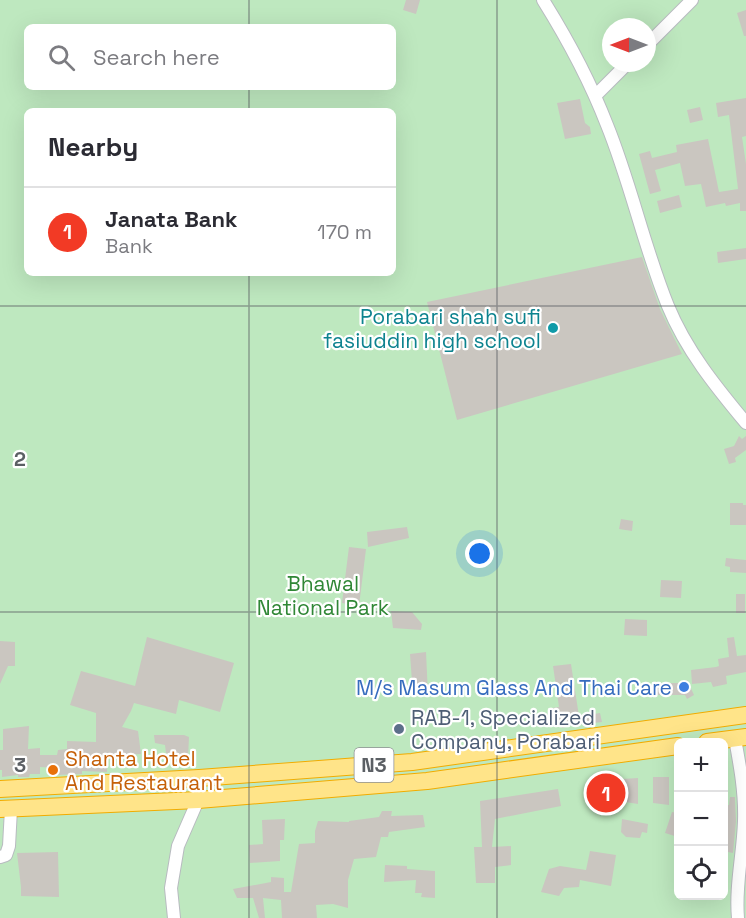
<!DOCTYPE html>
<meta charset="utf-8">
<style>
body{margin:0;font-family:"Space Grotesk",sans-serif;background:#f2f2f3;color:#2b2b33}
.controls{position:absolute;right:18px;bottom:18px;display:grid;overflow:hidden;border-radius:9px;box-shadow:0 6px 24px #0002}
.controls button{width:54px;height:54px;display:grid;place-items:center;padding:0;border:0;border-bottom:2px solid #e1e1e2;background:#fff;color:#2b2b33;font:30px sans-serif}
.compass{position:absolute;left:602px;top:18px;width:54px;height:54px;border-radius:50%;background:#fff;box-shadow:0 6px 24px #0002;rotate:270deg}
.you{position:absolute;left:480px;top:554px;width:21px;height:21px;margin:-15px;border:4px solid #fff;border-radius:50%;background:#1a73e8;box-shadow:0 0 0 9px #1a73e833}
.badge{display:grid;place-items:center;width:39px;height:39px;border-radius:50%;background:#f23a25;color:#fff;font-size:20px;font-weight:700}
.pin{position:absolute;translate:-50% -50%;border:3px solid #fff;box-shadow:0 2px 6px #0006}
.list{margin:0;padding:0;list-style:none}
h2{display:flex;justify-content:space-between;align-items:center;height:78px;margin:0;padding:0 24px;font-size:26px}
h2 small{font-size:20px;font-weight:400;color:#7c7c81}
.list li{display:grid;grid-template-columns:39px 1fr auto;gap:18px;align-items:center;box-sizing:border-box;height:90px;padding:0 24px;border-top:2px solid #e1e1e2}
.list b{display:block;font-size:22px;white-space:nowrap}
.list p{margin:0;font-size:20px;white-space:nowrap;color:#7c7c81}
.list em{font-size:20px;font-style:normal;color:#7c7c81}
.icon{flex:none;width:33px;height:33px;fill:none;stroke:currentColor;stroke-width:2;stroke-linecap:round;stroke-linejoin:round}
.map{position:relative;flex:none;width:746px;height:918px;overflow:hidden}
.search{position:absolute;background:#fff;box-shadow:0 6px 24px #0002;left:24px;top:24px;width:372px;height:66px;display:flex;align-items:center;gap:15px;box-sizing:border-box;padding:0 21px;border-radius:9px;color:#7c7c81;font-size:22px}
.panel{position:absolute;background:#fff;box-shadow:0 6px 24px #0002;left:24px;top:108px;width:372px;height:168px;border-radius:9px}
.map>svg:first-child{display:block}
</style>
<div class="map">
<svg width="746" height="918" viewBox="0 0 746 918">
<rect width="100%" height="100%" fill="#efece3"/>
<path fill="#bee8bf" fill-rule="evenodd" d="M0,0H746V918H0ZM27,27H393V87H27ZM611,27H647V63H611ZM27,111H393V273H27ZM678,742H724V896H678Z"/>
<path fill="#cac6c0" d="M406,0H420L416,14L403,10Z
M746,10V36H744L737,13Z
M746,98V136L742,137L746,164V211H740V203L726,206L725,203L706,207L701,184L685,186L680,163L655,170L661,191L650,194L639,154L650,151L652,158L677,152L676,145L708,139L719,192L738,189L729,115L718,117L716,103Z
M580,99L585,123L590,127L591,134L565,139L557,103Z
M700,107L703,120L690,123L687,110Z
M679,195L682,207L660,213L657,201Z
M746,248V259L718,263L717,252Z
M642,257L660,309L682,354L457,420L427,302Z
M739,436L742,439L746,436V450L735,458L736,462L729,464L724,449L734,446Z
M730,503H743V505H746V525H730Z
M621,519L633,521L632,531L619,529Z
M407,527L409,538L368,547L367,532Z
M349,547L366,549L359,606L342,603Z
M726,558L746,560V573L730,572V567L725,566Z
M661,580L682,581L681,598L660,597Z
M736,594H745V613H736Z
M391,611L412,612L422,624L421,630L393,628Z
M625,619L647,620V636L624,635Z
M147,637L234,663L220,712L179,700L176,714L134,703L131,711L122,727L138,731L141,754L107,756V772L82,771V774L56,775V768L40,767V774H30L29,777H18V775L2,777V770H0V750H3V729L29,726L28,749L40,748V755H57L58,750L67,749V741L96,742V713L70,705L81,671L135,686Z
M734,637L737,656L746,655V672L726,676L727,684L713,687L711,682L692,684L691,670L716,667L719,666L718,659L729,657L727,638Z
M0,641L15,642V666H8L0,684Z
M426,652L428,695L413,696L410,654Z
M571,664L580,723L562,728V725H553L552,708L559,707L553,666Z
M687,680L694,695L687,699L685,695H655V683H682Z
M600,713L602,722L585,724L583,716Z
M154,735H184L189,737L188,758H183V762L169,761V754L166,753L165,745L155,743Z
M653,777H669V805L653,803Z
M638,778V804L619,801H598V785L621,786L622,779Z
M558,789L561,806L495,819L492,847L511,846V865L495,867V883H476L474,847H482L480,801Z
M730,797H735V801L736,821L733,853L723,851V806L729,805Z
M382,811H392L391,816L423,815L425,827L389,832L388,837H381L376,857L354,859L348,880V908L333,904L316,905L317,918H282L281,900L263,898L265,918H259L253,898H237L233,889L271,882V877L284,878V892H291L299,844L315,843V831L318,821L349,822V821L379,817Z
M672,812L678,813V837L665,833Z
M285,819L284,840H280V861L250,863L249,845L263,844L262,820Z
M622,819L648,824L647,833L642,832L640,838L626,837L621,832Z
M590,851L616,855L611,886L580,880L579,887L564,888L559,896L541,892L549,869L560,866L586,870Z
M58,852L59,897L21,896V887L17,853Z
M385,865L407,866V869L435,871V898L421,897L422,893H415L416,880L384,882Z"/>
<g fill="none" stroke-linecap="round" stroke-linejoin="round">
<g stroke="#b8bbc0" stroke-width="14">
<path id="minor" d="M543,0C568,40 590,81 607,125C631,184 644,247 668,306C686,350 716,387 746,423
M647,45L692,0
M595,96L628,63
M735,739C740,766 745,793 744,821C743,854 735,886 738,918
M0,857L6,855L9,846L11,809
M174,918L171,888L178,846L198,800L199,778"/>
</g>
<g stroke="#f1ac00" stroke-width="18">
<path id="highway" d="M707,742L746,737
M0,789L199,778L412,762L746,715
M0,809L198,800L427,781L678,746"/>
</g>
<use href="#minor" stroke="#fff" stroke-width="12"/>
<use href="#highway" stroke="#ffe489" stroke-width="16"/>
</g>
<path fill="none" stroke="#5b5f64" stroke-width="1.5" stroke-opacity="0.55" d="M249,0V27M497,0V918M249,87V111M249,273V918M0,306H746M0,612H746"/>
<circle fill="#0f9aa8" stroke="#fff" stroke-width="2" cx="553" cy="328" r="6"/>
<circle fill="#3f7fe0" stroke="#fff" stroke-width="2" cx="684" cy="687" r="6"/>
<circle fill="#5c6f8a" stroke="#fff" stroke-width="2" cx="399" cy="729" r="6"/>
<circle fill="#e8710a" stroke="#fff" stroke-width="2" cx="53" cy="770" r="6"/>
<g text-anchor="middle" dominant-baseline="central" stroke-width="4.5" stroke-linejoin="round" paint-order="stroke">
<rect fill="#fff" stroke="#8c8f92" stroke-width="1.5" x="354.5" y="748" width="39" height="34" rx="4.5"/>
<g font-size="20" font-weight="bold" fill="#5b5f64">
<text x="374" y="765">N3</text>
</g>
<g font-size="21" fill="#0d838f" stroke="#fff" text-anchor="end">
<text x="541" y="316">Porabari shah sufi<tspan x="541" dy="24">fasiuddin high school</tspan></text>
</g>
<g font-size="21" fill="#308736" stroke="#fff">
<text x="323" y="583">Bhawal<tspan x="323" dy="24">National Park</tspan></text>
</g>
<g font-size="21" fill="#366cbe" stroke="#fff" text-anchor="end">
<text x="672" y="687">M/s Masum Glass And Thai Care</text>
</g>
<g font-size="21" fill="#4e5e75" stroke="#fff" text-anchor="start">
<text x="411" y="717">RAB-1, Specialized<tspan x="411" dy="24">Company, Porabari</tspan></text>
</g>
<g font-size="21" fill="#c56008" stroke="#fff" text-anchor="start">
<text x="65" y="758">Shanta Hotel<tspan x="65" dy="24">And Restaurant</tspan></text>
</g>
</g>
<g font-size="20" text-anchor="middle" font-weight="bold" fill="#5b5f64" stroke="#fff" stroke-width="4.5" stroke-linejoin="round" paint-order="stroke">
<text x="20" y="466">2</text>
<text x="20" y="772">3</text>
</g>
</svg>
<div class="controls">
<button>+</button>
<button>−</button>
<button><svg class="icon" aria-label="locate" viewBox="0 0 24 24"><circle cx="12" cy="12" r="6"/><path d="M12 2v4M12 18v4M2 12h4M18 12h4"/></svg></button>
</div>
<svg class="compass" viewBox="-18 -18 36 36"><path d="M0-13l5 13h-10z" fill="#e53935"/><path d="M0 13l5-13h-10z" fill="#7c7c81"/></svg>
<div class="you"></div>
<div class="pin badge" style="left:606px;top:793px">1</div>
<div class="search"><svg class="icon" aria-label="search" viewBox="0 0 24 24"><circle cx="10" cy="10" r="6"/><path d="M15 15l6 6"/></svg>Search here</div>
<section class="panel">
<h2>Nearby<small></small></h2>
<ul class="list">
<li><span class="badge">1</span><div><b>Janata Bank</b><p>Bank</p></div><em>170 m</em></li>
</ul>
</section>
</div>
